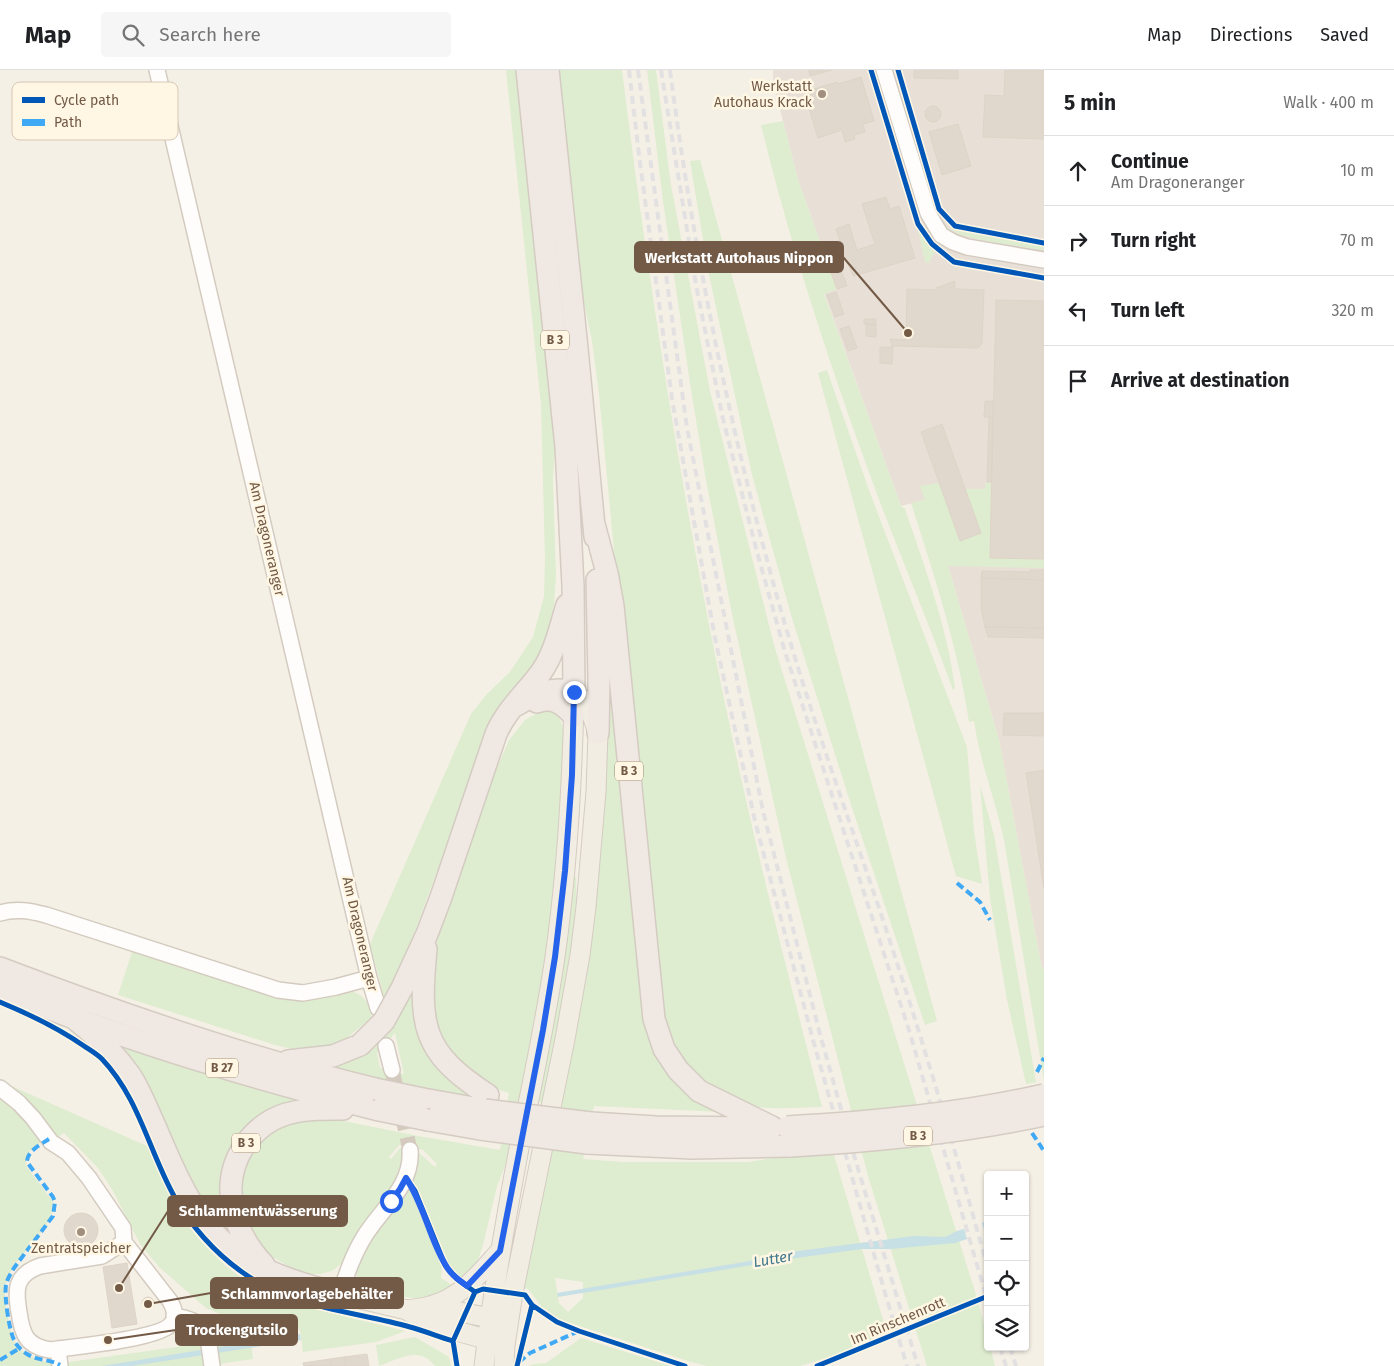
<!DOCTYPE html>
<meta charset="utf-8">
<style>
body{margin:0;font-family:"Fira Sans",sans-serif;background:#f6f6f6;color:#202124}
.controls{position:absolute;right:15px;bottom:15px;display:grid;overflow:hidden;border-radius:5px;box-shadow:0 1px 4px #0004}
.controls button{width:45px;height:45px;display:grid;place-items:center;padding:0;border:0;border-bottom:1px solid #e0e0e0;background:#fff;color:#202124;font:25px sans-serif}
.stop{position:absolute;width:15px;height:15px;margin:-11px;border:4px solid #2563eb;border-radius:50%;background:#fff}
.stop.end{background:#2563eb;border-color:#fff;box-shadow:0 1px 5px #0008}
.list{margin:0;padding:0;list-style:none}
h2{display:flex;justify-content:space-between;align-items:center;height:65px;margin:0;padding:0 20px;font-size:21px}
h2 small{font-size:16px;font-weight:400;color:#757577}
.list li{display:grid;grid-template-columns:32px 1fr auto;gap:15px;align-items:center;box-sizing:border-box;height:70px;padding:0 20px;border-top:1px solid #e0e0e0}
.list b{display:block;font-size:19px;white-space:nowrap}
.list p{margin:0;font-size:16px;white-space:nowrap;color:#757577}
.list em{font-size:16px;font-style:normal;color:#757577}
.icon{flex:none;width:28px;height:28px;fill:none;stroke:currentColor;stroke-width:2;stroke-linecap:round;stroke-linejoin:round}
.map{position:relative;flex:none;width:1044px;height:1296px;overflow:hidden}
header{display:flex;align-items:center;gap:30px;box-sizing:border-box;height:70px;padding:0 25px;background:#fff;border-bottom:1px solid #e0e0e0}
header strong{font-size:24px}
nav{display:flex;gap:28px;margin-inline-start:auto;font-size:18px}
.search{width:350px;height:45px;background:#f6f6f6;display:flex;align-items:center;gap:12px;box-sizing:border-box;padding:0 18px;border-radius:5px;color:#757577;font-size:19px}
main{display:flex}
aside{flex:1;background:#fff}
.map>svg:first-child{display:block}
</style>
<header>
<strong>Map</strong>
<div class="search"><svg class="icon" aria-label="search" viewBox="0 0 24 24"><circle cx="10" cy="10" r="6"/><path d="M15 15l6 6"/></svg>Search here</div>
<nav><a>Map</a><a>Directions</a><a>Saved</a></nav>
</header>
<main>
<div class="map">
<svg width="1044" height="1296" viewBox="0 0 1044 1296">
<rect width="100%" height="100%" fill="#f5f0e5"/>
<path fill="#e8e0d6" d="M773,0H1044V899H1042L999,670L948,496L925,430L901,436L824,223L837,219L798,110L773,12Z"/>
<path fill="#deeccf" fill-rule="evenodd" d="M506,0H516L555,375L553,408L556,507L554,534L548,564L540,585L468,716L402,897H399L385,931L370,874L471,644L486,625L510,602L533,567L544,526L545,489L541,335Z
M557,0H622C650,225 685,449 733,671C759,794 791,915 822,1037C804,1037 786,1039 768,1038C731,1036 693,1013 675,980C670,972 668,963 664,955L626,605L599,324L592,271L576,195Z
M647,0H656L671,115L710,321L774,575L976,1225L988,1269V1277H990L995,1296H927L868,1106L786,788L732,544L706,410L691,320L663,131Z
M783,51L798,110L837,219L824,224L901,436L905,439C925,498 947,556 955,618L953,620C927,547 896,477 870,405C828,290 790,174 761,55Z
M700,90L937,951L925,955L852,738L791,545L752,405L708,200L690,91Z
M949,158L1044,176V180C1024,177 961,170 949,158Z
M918,160H921L930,174L936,179L929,193L925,192Z
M827,300L870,423L967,677L974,761L982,814L956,806L818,303Z
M986,412H991L990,487L1044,489V498L948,496L999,670L1042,899H1044V1011L1004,770C995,729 980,692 974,651L969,652C958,577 934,505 911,433L925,430L920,416L939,413L960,471L981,463L965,419H985Z
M607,575L647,946L722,1042L594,1036L583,1089L623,1092H748L785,1086L834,1085L887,1263L835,1285L800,1296H707L691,1292L558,1249L542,1237L528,1219L523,1218L546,1108ZM555,1208L583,1212V1228L568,1242L559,1233Z
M548,640L559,646L564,661L565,672L558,789L546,891L536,950L521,1027L505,1096L497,1116L483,1175L477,1193L465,1210L454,1203L447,1192L413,1111L418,1097V1082L435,1097L437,1094L423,1080L399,1075L389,1087L391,1089L400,1078L403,1079L402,1096L398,1110L364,1156L342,1193L332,1201L320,1204H310L294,1199L281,1192L268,1184L256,1171L244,1152L239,1106L258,1070L284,1052L324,1047L418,1066L500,1080L509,1023L490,1017L460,995L437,961L430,908L436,874L449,829L493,707L509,670L525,650L541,641Z
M980,715L994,765L1036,1012L1026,1014L1007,930L990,828Z
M573,807H576L577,850L564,933L545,1033L536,1031Z
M133,879L279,927L354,922C365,927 372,935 371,948L348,967L352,970L336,977L301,981L275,975L118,925Z
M416,901L415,917L470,1024V1028L374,1009L331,997L356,987ZM395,963L404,1004H403L380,998L377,983Z
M106,968L306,1030L234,1082L244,1181L200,1133Z
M0,1011L147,1076C157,1098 167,1121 179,1142C202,1179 241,1214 282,1230C295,1235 310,1237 323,1241C350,1248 378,1254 405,1261L376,1272L303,1282L300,1260L292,1250L280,1261L248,1267L251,1273L253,1289L205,1296H0V1025L12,1033L44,1070C33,1078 22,1083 27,1097L53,1132C54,1162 13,1184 6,1214C3,1225 7,1240 9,1252C14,1283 27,1287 55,1294L248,1267L246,1255L206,1238L159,1197L140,1174L113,1121L98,1098L64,1063L56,1068Z
M410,1119L442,1195L441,1208L455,1217C450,1220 444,1225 438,1227C423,1232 407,1227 392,1224C383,1223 370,1222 362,1217C338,1200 398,1134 410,1119Z
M415,1267L449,1287L451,1296H435C420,1275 398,1289 379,1296L376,1275Z
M581,1268L671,1296H529L534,1294L546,1293Z"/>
<path fill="#c7e0e5" d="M988,1151V1162L955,1173L891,1179H862L789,1189L558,1227L557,1223L744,1192L798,1181L914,1166L945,1167L957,1161Z
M300,1264L301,1270L132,1296H102Z"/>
<path fill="#f5f0e5" d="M981,1150L986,1166L968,1172L963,1156Z"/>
<path fill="#e1d8cd" stroke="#ded3c7" d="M809,0H832L810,6Z
M914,0H958V9L914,8Z
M1005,0H1044V69L983,67L985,25L1004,26Z
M861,7L874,51L863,54L865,62L854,65L855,69L845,72L842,60L818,68L804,22L837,12L838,14Z
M925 44a8 8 0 1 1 16 0a8 8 0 1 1-16 0Z
M958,54L971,96L942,105L929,62Z
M886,127L890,139L899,136L915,188L853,206L844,184L836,159L849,154L857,180L875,174L862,134Z
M840,197L847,216L837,219L830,200Z
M955,211V219L984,220L982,274L978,278L892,276L890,269L906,270L907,219L936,220V218Z
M836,222L844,244L835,247L827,225Z
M996,230L1044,231V489L990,488Z
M864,249H876V255L864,254Z
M866,254L876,255V267L866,266Z
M849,256L857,278L848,281L840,259Z
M880,277H893L892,294L880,293Z
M985,331H993V347H984Z
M989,347H993L991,412H987Z
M942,354L981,463L960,471L921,362Z
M1030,500H1044V510L981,508L982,501L1030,502Z
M981,508L1044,510V558L985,557L981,538Z
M985,557L1044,558V568L988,567Z
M1004,643H1044V666L1003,665Z
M1044,700V819L1026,703Z
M64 1160a17 17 0 1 1 34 0a17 17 0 1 1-34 0Z
M127,1193L137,1254L112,1258L103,1197Z
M142 1233a6 6 0 1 1 12 0a6 6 0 1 1-12 0Z
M367,1284L369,1296H346L344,1287Z
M344,1287L346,1296H331L330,1289Z
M330,1289L331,1296H304L303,1293Z"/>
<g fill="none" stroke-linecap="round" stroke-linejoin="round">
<path stroke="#d4cabd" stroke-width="15" stroke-dasharray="15 8" stroke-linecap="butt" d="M392,1000L410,1080"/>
<g stroke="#d4cbc0" stroke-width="18">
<path id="minor" d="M157,0L369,908L378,938
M884,0L928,143L941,165L953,172L967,177L1044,190
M0,843C16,838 31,841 46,845L278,920L303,923L336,917L369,908
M386,976L392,1000
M0,1018L19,1033L33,1048L51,1072L68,1083L89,1108L123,1158L124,1172
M124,1172L170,1231C174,1238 177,1246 172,1253C162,1269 71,1277 50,1280C26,1276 22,1264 19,1242C15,1219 15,1205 40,1196L102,1186Z
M340,1224C347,1203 353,1185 364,1167C381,1139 413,1116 410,1080
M174,1246C211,1252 207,1264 212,1296
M58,1279L60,1296"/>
</g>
<g stroke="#d4ccc3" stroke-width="21">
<path id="major" d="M340,1224L407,1240L425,1252L499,1273
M430,1236L500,1250
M407,1240C415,1239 423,1238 430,1236C461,1228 480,1203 500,1181
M484,1296C493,1221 506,1147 520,1073C533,1011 546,949 555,887C567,802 572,717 574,631
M504,1296L505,1275L513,1223L565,969L580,885L586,837L596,722L598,663L589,636L574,622"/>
</g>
<g stroke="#d4ccc3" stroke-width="24">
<path id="highway" d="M548,0L577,278L595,467
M594,454L607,503L613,536L654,949L664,979L678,1000L699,1021L772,1057
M597,510L599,611L598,663
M537,632C553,626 563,634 574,646
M515,636C535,624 551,616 574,622L573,516L566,377L527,0
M426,879C419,955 421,982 488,1025
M0,898C123,945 247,988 375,1019
M402,918L427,864L441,827L496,664C506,640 527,622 542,601C555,582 560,557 567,535
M0,919C122,970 251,1008 379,1040
M71,946C93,963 114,982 130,1005C140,1020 147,1039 155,1056C174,1101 194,1152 235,1182C266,1204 304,1215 340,1224
M288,991L333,986L360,975
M423,1029L485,1040
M428,1050L480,1059
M591,1053L656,1057L768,1058
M587,1073L692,1078L791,1076
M264,1195C234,1163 218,1116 244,1076C251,1066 261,1056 272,1050C294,1038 319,1039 343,1039"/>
</g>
<use href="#minor" stroke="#fefdfb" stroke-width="15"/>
<use href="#major" stroke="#f1ede2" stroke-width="19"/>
<use href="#highway" stroke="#f0e8e2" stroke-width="21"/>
<path stroke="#e3e0e2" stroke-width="4" stroke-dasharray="8 5" stroke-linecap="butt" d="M629,0L640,93L672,329L715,568L755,751L813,970L885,1223L907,1296
M638,0L687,358L763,741L821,968L856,1092L918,1296
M661,0L696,215L722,345L757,482L785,582L909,960L988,1233
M670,0C694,184 731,366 782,544C810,642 845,738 878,835C918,955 955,1077 988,1200
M1000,1277L1006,1296
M1010,1277L1016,1296"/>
<g stroke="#d4ccc3" stroke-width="24" stroke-linecap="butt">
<path id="highway-bridge" d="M360,975L384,951L402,918
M375,1019L423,1029
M379,1040L428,1050
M485,1040L591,1053
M787,1057C874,1052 960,1044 1044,1025
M480,1059L587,1073
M791,1076C876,1071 961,1063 1044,1045"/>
</g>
<use href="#highway-bridge" stroke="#f0e8e2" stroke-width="21"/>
<path stroke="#3fa9f5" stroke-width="4" stroke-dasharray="8 4" stroke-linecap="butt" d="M957,813L980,832L990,850
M1037,1002L1044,988
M1032,1063L1044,1081
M49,1069C40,1075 27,1081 27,1092L53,1127L55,1132L53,1146L14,1198C11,1203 7,1209 6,1215C4,1226 9,1259 14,1270C16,1275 22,1281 27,1284C38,1291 50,1289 60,1295
M0,1290L20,1278
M519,1292L530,1283L579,1261"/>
<g stroke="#fff7e4" stroke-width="8">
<path id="cycleway" d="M871,0L918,154L932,174L954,192L1044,208
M898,0L939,139L955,156L1044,173
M0,932C29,944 58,958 84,976C90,980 97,984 102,989C139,1028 149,1081 174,1126C190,1155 215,1183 242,1202C291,1238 353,1241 410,1257C425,1261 439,1267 453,1271
M406,1108L415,1121L445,1195L457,1209L475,1222
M457,1296L453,1271L475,1222L483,1219L525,1225L532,1235L557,1252L579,1261L685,1296
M517,1296L532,1235
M817,1296L988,1226"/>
</g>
<use href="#cycleway" stroke="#0057b8" stroke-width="5"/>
</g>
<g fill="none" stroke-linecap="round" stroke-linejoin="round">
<path stroke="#2563eb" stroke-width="6" d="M391,1131L400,1119L406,1108C424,1135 429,1167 445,1194C450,1204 459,1210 467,1216L500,1181L543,960L555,887L565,801L572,705L574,622"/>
</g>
<g fill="#a08e7e" stroke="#fff7e4" stroke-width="2">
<circle cx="822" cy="24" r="5"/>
<circle cx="81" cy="1162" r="5"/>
</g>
<g text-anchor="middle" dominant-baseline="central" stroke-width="5" stroke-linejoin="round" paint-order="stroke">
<g fill="#fff7e4" stroke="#9c8975" stroke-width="1">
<rect x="541" y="260.5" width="28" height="19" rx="4"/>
<rect x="615" y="691.5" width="28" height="19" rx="4"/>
<rect x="206" y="988.5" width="32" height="19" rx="4"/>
<rect x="904" y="1056.5" width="28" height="19" rx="4"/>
<rect x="232" y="1063.5" width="28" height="19" rx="4"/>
</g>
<g font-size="12" font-weight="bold" fill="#725a46">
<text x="555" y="270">B 3</text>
<text x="629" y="701">B 3</text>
<text x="222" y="998">B 27</text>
<text x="918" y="1066">B 3</text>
<text x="246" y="1073">B 3</text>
</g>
<g font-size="14" fill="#725a46" stroke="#fff7e4" text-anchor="end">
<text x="812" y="16">Werkstatt<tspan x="812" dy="16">Autohaus Krack</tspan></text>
<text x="81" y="1178" text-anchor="middle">Zentratspeicher</text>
</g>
<g font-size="14" fill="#725a46" stroke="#fff7e4">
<text transform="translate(267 469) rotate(77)">Am Dragoneranger</text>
<text transform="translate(360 864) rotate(77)">Am Dragoneranger</text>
<text transform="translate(898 1251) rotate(-23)">Im Rinschenrott</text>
</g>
<g font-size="15" font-style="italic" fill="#42798d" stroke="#fff7e4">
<text transform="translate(773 1189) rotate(-10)">Lutter</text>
</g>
</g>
<rect x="12" y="12" width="166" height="58" rx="8" fill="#fff7e4" stroke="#d5c8b5" stroke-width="1"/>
<rect x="22" y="27" width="23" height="6" fill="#0057b8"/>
<rect x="22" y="49" width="23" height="7" fill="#3fa9f5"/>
<g font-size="14" fill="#725a46">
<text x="54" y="35">Cycle path</text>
<text x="54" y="57">Path</text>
</g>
<path fill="none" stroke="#725a46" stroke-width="2" d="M908 263L843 187M119 1218L168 1141M148 1234L211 1223M108 1270L176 1260"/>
<g fill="#725a46" stroke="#fff7e4" stroke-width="2">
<circle cx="908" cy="263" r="5"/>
<circle cx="119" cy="1218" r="5"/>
<circle cx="148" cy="1234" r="5"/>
<circle cx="108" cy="1270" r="5"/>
</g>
<g fill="#725a46" stroke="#725a46" stroke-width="2">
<rect x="635" y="172" width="208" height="30" rx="5"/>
<rect x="168" y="1126" width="179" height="30" rx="5"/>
<rect x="211" y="1208" width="192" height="30" rx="5"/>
<rect x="176" y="1245" width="121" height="30" rx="5"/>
</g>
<g font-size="15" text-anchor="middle" font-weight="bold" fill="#fff">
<text x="739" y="193">Werkstatt Autohaus Nippon</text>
<text x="258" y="1146">Schlammentwässerung</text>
<text x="307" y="1229">Schlammvorlagebehälter</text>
<text x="237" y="1265">Trockengutsilo</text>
</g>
</svg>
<div class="controls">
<button>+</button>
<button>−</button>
<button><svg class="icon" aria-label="locate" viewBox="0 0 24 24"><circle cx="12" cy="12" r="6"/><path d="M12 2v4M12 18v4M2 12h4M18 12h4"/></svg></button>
<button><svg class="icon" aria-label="layers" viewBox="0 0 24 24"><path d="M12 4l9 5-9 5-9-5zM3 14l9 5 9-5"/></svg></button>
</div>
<div class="stop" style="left:391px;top:1131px"></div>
<div class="stop end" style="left:574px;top:622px"></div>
</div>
<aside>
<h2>5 min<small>Walk · 400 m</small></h2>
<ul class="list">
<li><svg class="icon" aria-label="ahead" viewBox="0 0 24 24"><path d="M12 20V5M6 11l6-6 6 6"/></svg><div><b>Continue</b><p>Am Dragoneranger</p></div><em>10 m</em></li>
<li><svg class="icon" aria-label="right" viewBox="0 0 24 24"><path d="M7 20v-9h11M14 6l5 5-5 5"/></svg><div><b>Turn right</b></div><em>70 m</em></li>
<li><svg class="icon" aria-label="left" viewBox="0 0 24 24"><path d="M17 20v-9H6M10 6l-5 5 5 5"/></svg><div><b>Turn left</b></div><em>320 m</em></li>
<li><svg class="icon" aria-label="arrive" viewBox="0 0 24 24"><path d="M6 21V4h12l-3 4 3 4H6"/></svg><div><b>Arrive at destination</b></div></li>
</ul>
</aside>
</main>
